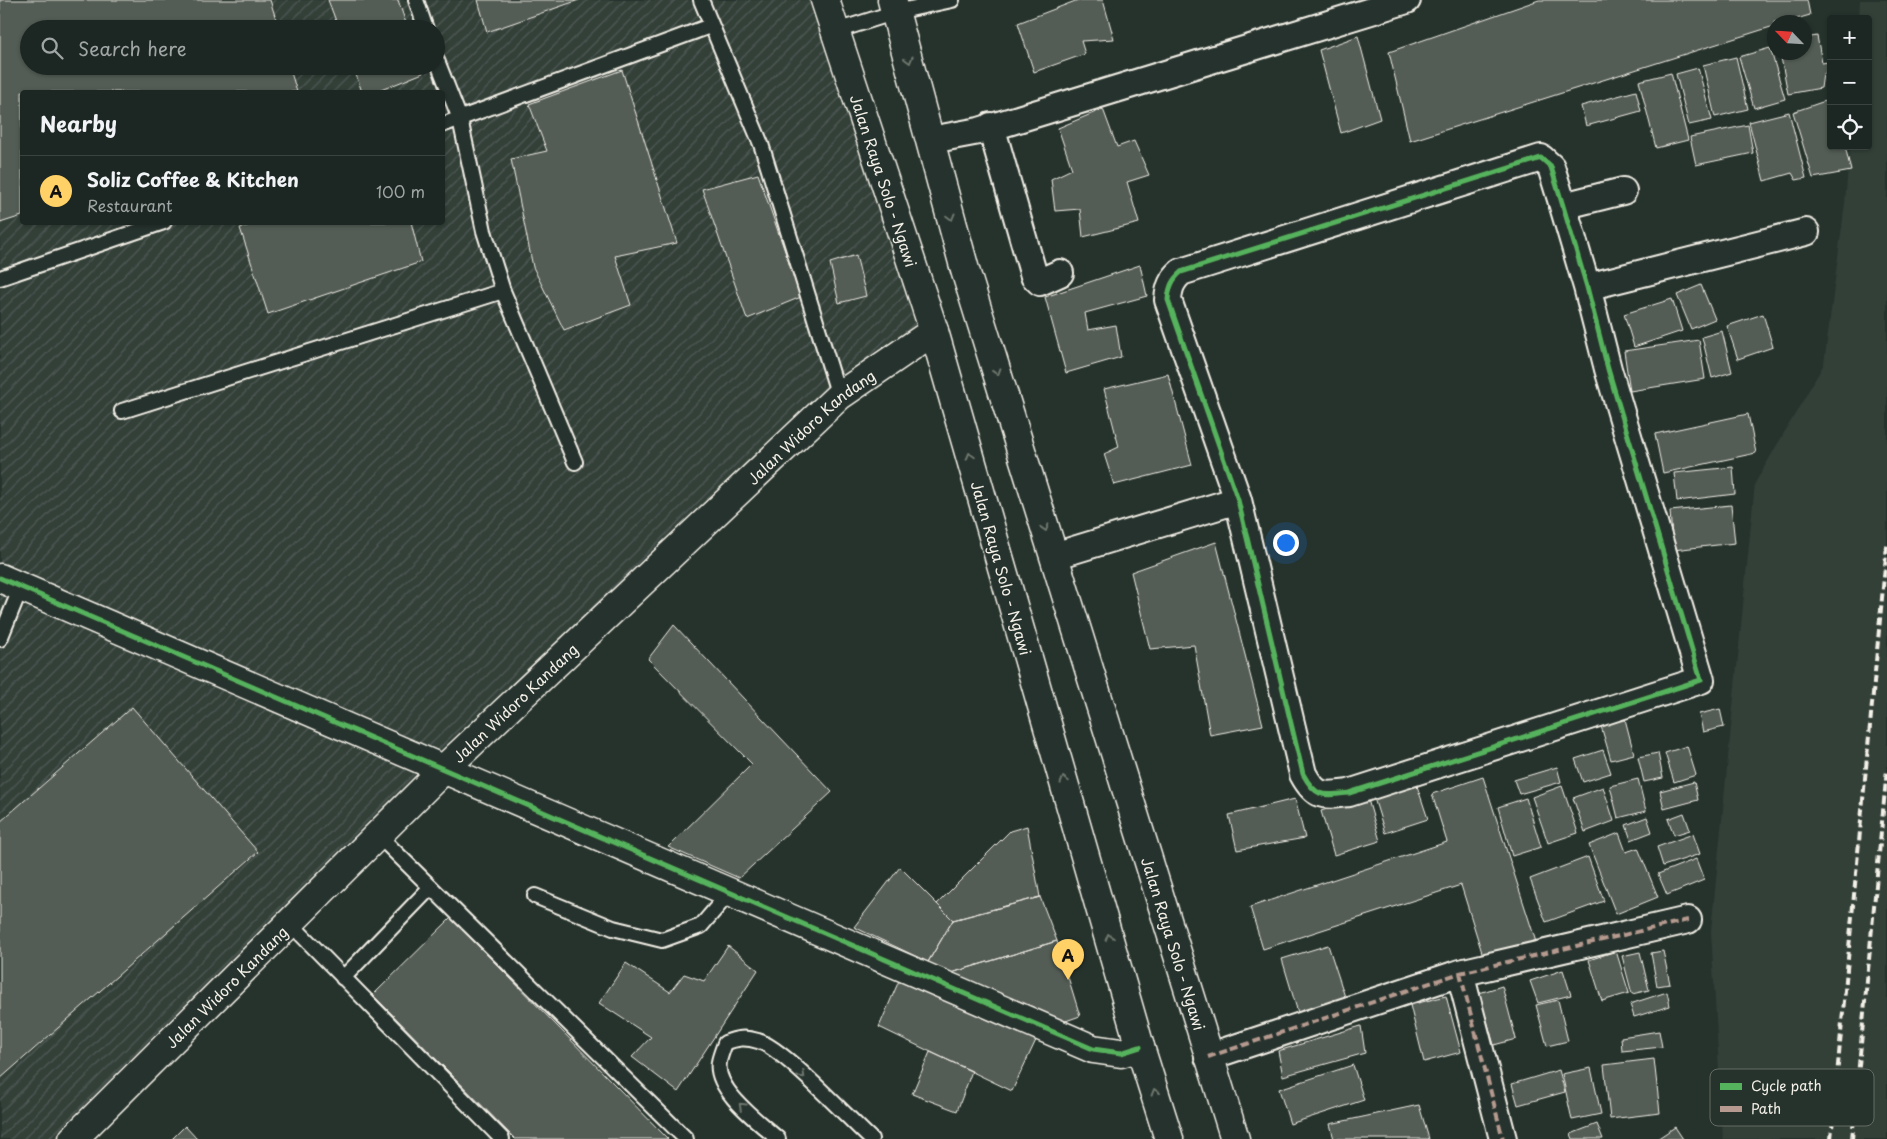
<!DOCTYPE html>
<meta charset="utf-8">
<style>
body{margin:0;font-family:"Playpen Sans",sans-serif;background:#29322f;color:#f1f3f6}
.controls{position:absolute;right:15px;top:15px;display:grid;overflow:hidden;border-radius:5px;box-shadow:0 1px 4px #0004}
.controls button{width:45px;height:45px;display:grid;place-items:center;padding:0;border:0;border-bottom:1px solid #3a4340;background:#1c2622;color:#f1f3f6;font:25px sans-serif}
.compass{position:absolute;left:1767px;top:15px;width:45px;height:45px;border-radius:50%;background:#1c2622;box-shadow:0 1px 4px #0004;rotate:295deg}
.you{position:absolute;left:1285px;top:542px;width:18px;height:18px;margin:-12px;border:4px solid #fff;border-radius:50%;background:#1a73e8;box-shadow:0 0 0 8px #1a73e833}
.badge{display:grid;place-items:center;width:32px;height:32px;border-radius:50%;background:#ffd166;color:#111;font-size:16px;font-weight:700}
.pin{position:absolute;translate:-50% -41px;filter:drop-shadow(0 1px 2px #0008)}
.pin::after{content:'';position:absolute;top:26px;width:18px;height:15px;background:inherit;clip-path:polygon(0 0,100% 0,50% 100%)}
.list{margin:0;padding:0;list-style:none}
h2{display:flex;justify-content:space-between;align-items:center;height:65px;margin:0;padding:0 20px;font-size:21px}
h2 small{font-size:16px;font-weight:400;color:#a0a5a5}
.list li{display:grid;grid-template-columns:32px 1fr auto;gap:15px;align-items:center;box-sizing:border-box;height:70px;padding:0 20px;border-top:1px solid #3a4340}
.list b{display:block;font-size:19px;white-space:nowrap}
.list p{margin:0;font-size:16px;white-space:nowrap;color:#a0a5a5}
.list em{font-size:16px;font-style:normal;color:#a0a5a5}
.icon{flex:none;width:28px;height:28px;fill:none;stroke:currentColor;stroke-width:2;stroke-linecap:round;stroke-linejoin:round}
.map{position:relative;flex:none;width:1887px;height:1139px;overflow:hidden}
.search{position:absolute;background:#1c2622;box-shadow:0 1px 4px #0004;left:20px;top:20px;width:425px;height:55px;display:flex;align-items:center;gap:12px;box-sizing:border-box;padding:0 18px;border-radius:28px;color:#a0a5a5;font-size:19px}
.panel{position:absolute;background:#1c2622;box-shadow:0 1px 4px #0004;left:20px;top:90px;width:425px;height:135px;border-radius:5px}
.map>svg:first-child{display:block}
</style>
<div class="map">
<svg width="1887" height="1139" viewBox="0 0 1887 1139">
<defs>
<pattern id="industrial-furrows" width="10" height="10" patternUnits="userSpaceOnUse" patternTransform="scale(1.25)"><rect width="10" height="10" fill="#333f39"/><path d="M-1 1l2-2M0 10L10 0M9 11l2-2" fill="none" stroke="#515b56"/></pattern>
</defs>
<rect width="100%" height="100%" fill="#26332d"/>
<filter id="ink" filterUnits="userSpaceOnUse"><feTurbulence type="fractalNoise" baseFrequency=".02" numOctaves="2"/><feDisplacementMap in="SourceGraphic" scale="10" xChannelSelector="R" yChannelSelector="G"/><feConvolveMatrix kernelMatrix="1 2 1 2 8 2 1 2 1" color-interpolation-filters="sRGB"/></filter>
<g filter="url(#ink)">
<path fill="#333f39" d="M1860,0H1887V1139H1723L1711,931L1755,483L1824,364L1845,203L1850,146H1868V19H1859Z"/>
<path fill="url(#industrial-furrows)" fill-rule="evenodd" d="M0,0H824L934,319L71,1139H0ZM29,29H436V66H29ZM22,92H442V222H22Z"/>
<path fill="#525c55" stroke="#f4f1e8" d="M0,0H270L279,29H29V66H289L297,92H22V216L0,223Z
M328,0H398L408,29H339Z
M478,0H579L487,32Z
M1078,0H1103L1114,39L1081,41L1085,54L1034,72L1018,23Z
M1539,0H1807L1810,15L1786,22H1774V26L1410,141L1389,52Z
M1358,36L1380,119L1341,133L1319,50Z
M1817,36L1822,63L1828,62L1830,73L1823,74L1821,88L1788,94L1780,52H1804V38Z
M1770,48L1785,99L1754,108L1739,57Z
M1736,57L1748,109L1715,117L1703,65Z
M353,66H421L423,73L376,92H362Z
M1698,68L1712,120L1689,125L1676,74Z
M622,70L677,243L615,256L631,305L564,330L533,267L511,159L547,151L529,104Z
M1671,73L1688,140L1656,148L1639,81Z
M1636,91L1641,111L1586,126L1581,106Z
M1831,99V146H1845L1851,171L1813,178L1793,112Z
M1103,109L1117,147L1134,141L1149,175L1127,182L1139,223L1083,237L1080,209L1055,211L1051,179L1072,169L1058,128Z
M1789,112L1806,178L1796,180L1792,173L1764,181L1749,122Z
M1748,125L1753,153L1696,165L1690,137Z
M758,174L801,297L747,319L702,189Z
M260,222H411L421,262L268,314L240,228Z
M856,255L866,296L839,303L830,263Z
M1140,265L1147,296L1085,313L1088,330L1116,325L1121,357L1066,373L1045,297Z
M1701,285L1715,319L1691,329L1677,295Z
M1672,299L1682,331L1634,347L1624,314Z
M1763,314L1773,347L1738,359L1727,326Z
M1722,331L1732,372L1712,378L1702,337Z
M1699,340L1705,379L1630,391L1624,351Z
M1168,374L1192,465L1114,485L1104,454L1119,447L1104,389Z
M1748,414L1756,453L1663,473L1655,434Z
M1733,467L1735,494L1677,501L1674,473Z
M1731,505L1735,543L1673,550L1670,511Z
M1216,542L1263,725L1210,735L1194,645L1150,649L1131,572Z
M674,625L832,792L739,878L668,847L752,764L648,659Z
M132,707L258,852L0,1079V822Z
M1720,709L1724,727L1703,732L1699,714Z
M1625,719L1634,754L1611,760L1601,726Z
M1687,746L1696,775L1674,782L1665,753Z
M1603,750L1611,773L1583,782L1575,759Z
M1658,753L1663,778L1644,782L1638,757Z
M1557,767L1561,782L1519,794L1514,780Z
M1483,777L1536,942L1484,959L1461,885L1263,949L1250,907L1447,842L1432,794Z
M1638,779L1646,811L1618,818L1610,786Z
M1694,782L1698,800L1664,809L1660,791Z
M1416,783L1428,819L1385,833L1374,798Z
M1562,786L1578,833L1548,843L1532,797Z
M1603,787L1614,821L1585,832L1573,798Z
M1367,796L1380,841L1334,855L1321,811Z
M1526,798L1541,847L1512,856L1498,807Z
M1295,799L1305,838L1237,850L1229,815Z
M1684,813L1690,830L1674,835L1668,819Z
M1647,817L1652,832L1631,840L1626,825Z
M1027,826L1040,897L953,920L937,904L1010,831Z
M1619,833L1626,852L1638,848L1658,897L1616,914L1589,845Z
M1693,834L1700,854L1663,866L1657,847Z
M1588,857L1604,901L1546,922L1530,879Z
M1696,859L1704,880L1667,895L1658,874Z
M900,867L953,920L928,962L854,927Z
M1040,897L1057,941L951,973L928,962L953,920Z
M451,918L668,1139H515L373,995Z
M1057,941L1080,1016L1063,1022L951,973Z
M1328,945L1346,1000L1299,1016L1282,959Z
M728,946L758,970L678,1092L632,1057L651,1037L599,1003L626,963L670,992L684,974L704,981Z
M1616,951L1629,993L1602,1001L1589,960Z
M1663,951L1670,984L1657,986L1651,953Z
M1640,952L1649,990L1632,994L1622,956Z
M1563,970L1571,995L1538,1003L1530,981Z
M901,976L1037,1038L1012,1091L879,1027Z
M1502,986L1516,1039L1494,1045L1479,993Z
M1667,992L1670,1006L1634,1017L1630,1004Z
M1446,996L1461,1052L1424,1062L1410,1005Z
M1558,1000L1568,1041L1547,1046L1536,1005Z
M1361,1026L1365,1053L1283,1076L1278,1051Z
M1659,1031L1662,1047L1622,1051L1621,1037Z
M930,1052L972,1071L957,1111L912,1094Z
M1654,1059L1660,1113L1610,1119L1604,1065Z
M1353,1065L1364,1100L1290,1124L1279,1089Z
M1591,1068L1601,1114L1572,1120L1562,1074Z
M1559,1070L1565,1092L1518,1105L1512,1084Z
M1419,1105L1429,1139H1334L1330,1124Z
M1597,1124L1603,1139H1573L1571,1134Z
M185,1126L197,1139H172Z
M1675,1127L1683,1139H1657Z"/>
<g fill="none" stroke-linecap="round" stroke-linejoin="round">
<g stroke="#f4f1e8" stroke-width="18">
<path id="service" d="M416,0L426,29
M701,0L761,144L839,396
M836,31L896,12L952,0
M436,58L460,119L484,231L503,291L575,462
M442,125L710,26
M0,278L164,222
M122,411L503,291
M0,639L21,587
M379,836L686,1139
M535,896L613,928L662,940L701,926L730,892
M291,924L502,1139
M343,978L431,887
M778,1139C759,1122 714,1090 719,1062C720,1056 723,1049 725,1043C737,1038 745,1037 758,1041C782,1047 849,1119 871,1139"/>
</g>
<g stroke="#f4f1e8" stroke-width="30">
<path id="minor" d="M991,126L1034,276L1040,282L1060,273
M931,140L979,131L1407,0
M1541,158L1551,167L1563,206L1587,287L1608,369L1701,680L1349,793C1323,796 1316,798 1303,774L1238,500L1168,300C1169,287 1172,280 1181,272Z
M1563,206L1623,191
M1587,287L1806,232
M1054,556L1238,500
M1460,973L1503,1139
M1208,1057L1460,973L1688,920"/>
</g>
<g stroke="#f4f1e8" stroke-width="31">
<g id="tertiary">
<path d="M0,578L1093,1049L1121,1053L1140,1047"/>
<path id="s1" d="M73,1139L445,768L839,396L934,331"/>
</g>
</g>
<g stroke="#f4f1e8" stroke-width="31">
<g id="trunk">
<path id="s2" d="M825,0L934,331L1140,1047L1169,1139"/>
<path id="s3" d="M892,0L965,270L1235,1139"/>
</g>
</g>
<use href="#service" stroke="#26332d" stroke-width="14"/>
<use href="#minor" stroke="#26332d" stroke-width="26"/>
<use href="#tertiary" stroke="#26332d" stroke-width="28"/>
<use href="#trunk" stroke="#26332d" stroke-width="28"/>
<path stroke="#f4f1e8" stroke-width="4" stroke-dasharray="8 4" stroke-linecap="butt" d="M1831,1139L1887,545
M1852,1139L1887,769"/>
<path stroke="#b69a8f" stroke-width="4" stroke-dasharray="8 4" stroke-linecap="butt" d="M1460,973L1503,1139
M1208,1057L1460,973L1688,920"/>
<g stroke="#26332d" stroke-width="8">
<path id="cycleway" d="M1541,158L1551,167L1563,206L1587,287L1608,369L1701,680L1349,793C1323,796 1316,798 1303,774L1238,500L1168,300C1169,287 1172,280 1181,272Z
M0,578L1093,1049L1121,1053L1140,1047"/>
</g>
<use href="#cycleway" stroke="#56b35d" stroke-width="5"/>
</g>
<defs><path id="oneway-chevron" d="M-2-3.5L2.5 0L-2 3.5" fill="none" stroke-width="1.6" stroke-linecap="round" stroke-linejoin="round" transform="scale(1.25)"/></defs>
<g stroke="#6e766e">
<use href="#oneway-chevron" transform="translate(909 60) rotate(75)"/>
<use href="#oneway-chevron" transform="translate(951 217) rotate(75)"/>
<use href="#oneway-chevron" transform="translate(997 372) rotate(73)"/>
<use href="#oneway-chevron" transform="translate(970 456) rotate(-106)"/>
<use href="#oneway-chevron" transform="translate(1045 528) rotate(73)"/>
<use href="#oneway-chevron" transform="translate(1064 780) rotate(-106)"/>
<use href="#oneway-chevron" transform="translate(1109 937) rotate(-106)"/>
<use href="#oneway-chevron" transform="translate(802 1075) rotate(43)"/>
<use href="#oneway-chevron" transform="translate(1155 1092) rotate(-107)"/>
<use href="#oneway-chevron" transform="translate(742 1106) rotate(-137)"/>
</g>
</g>
<g text-anchor="middle" dominant-baseline="central" stroke-width="4" stroke-linejoin="round" paint-order="stroke">
<g font-size="15" fill="#f4f1e8" stroke="#26332d">
<text stroke="none"><textPath href="#s2" startOffset="190">Jalan Raya Solo - Ngawi</textPath></text>
<text stroke="none"><textPath href="#s1" startOffset="1026">Jalan Widoro Kandang</textPath></text>
<text stroke="none"><textPath href="#s2" startOffset="595">Jalan Raya Solo - Ngawi</textPath></text>
<text stroke="none"><textPath href="#s1" startOffset="621">Jalan Widoro Kandang</textPath></text>
<text stroke="none"><textPath href="#s3" startOffset="985">Jalan Raya Solo - Ngawi</textPath></text>
<text stroke="none"><textPath href="#s1" startOffset="216">Jalan Widoro Kandang</textPath></text>
</g>
</g>
<rect x="1710" y="1069" width="164" height="57" rx="8" fill="#26332d" stroke="#646c65" stroke-width="1"/>
<rect x="1720" y="1083" width="22" height="7" fill="#56b35d"/>
<rect x="1720" y="1106" width="22" height="6" fill="#b69a8f"/>
<g font-size="14" fill="#f4f1e8">
<text x="1751" y="1091">Cycle path</text>
<text x="1751" y="1114">Path</text>
</g>
</svg>
<div class="controls">
<button>+</button>
<button>−</button>
<button><svg class="icon" aria-label="locate" viewBox="0 0 24 24"><circle cx="12" cy="12" r="6"/><path d="M12 2v4M12 18v4M2 12h4M18 12h4"/></svg></button>
</div>
<svg class="compass" viewBox="-18 -18 36 36"><path d="M0-13l5 13h-10z" fill="#e53935"/><path d="M0 13l5-13h-10z" fill="#a0a5a5"/></svg>
<div class="you"></div>
<div class="pin badge" style="left:1068px;top:980px">A</div>
<div class="search"><svg class="icon" aria-label="search" viewBox="0 0 24 24"><circle cx="10" cy="10" r="6"/><path d="M15 15l6 6"/></svg>Search here</div>
<section class="panel">
<h2>Nearby<small></small></h2>
<ul class="list">
<li><span class="badge">A</span><div><b>Soliz Coffee &amp; Kitchen</b><p>Restaurant</p></div><em>100 m</em></li>
</ul>
</section>
</div>
